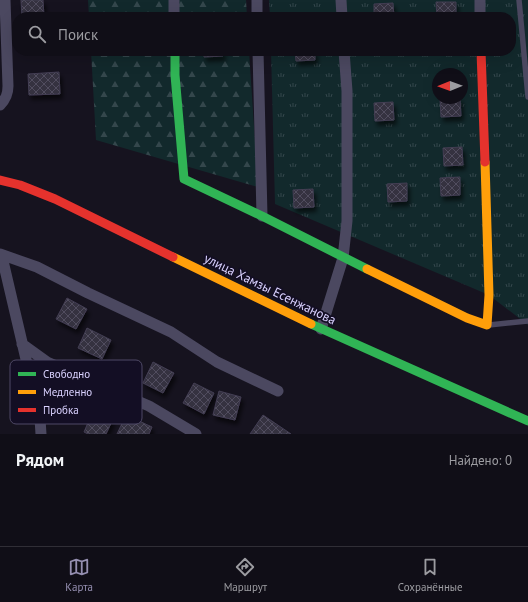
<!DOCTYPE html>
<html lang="ru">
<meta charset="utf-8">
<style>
body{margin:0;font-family:"PT Sans",sans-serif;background:#1e1c24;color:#f1f3f6}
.compass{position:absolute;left:432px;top:68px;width:36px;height:36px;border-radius:50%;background:#100e17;box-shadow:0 4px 16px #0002;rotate:269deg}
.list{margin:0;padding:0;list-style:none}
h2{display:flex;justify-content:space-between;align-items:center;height:52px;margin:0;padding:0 16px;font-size:17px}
h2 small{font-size:13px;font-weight:400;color:#9c9ca1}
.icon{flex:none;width:22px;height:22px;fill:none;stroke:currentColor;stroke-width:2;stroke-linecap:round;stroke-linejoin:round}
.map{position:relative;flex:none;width:528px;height:434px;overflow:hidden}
.search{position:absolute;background:#100e17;box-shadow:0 4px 16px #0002;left:12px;right:12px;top:12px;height:44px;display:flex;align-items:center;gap:10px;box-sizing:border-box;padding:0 14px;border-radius:16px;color:#9c9ca1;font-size:15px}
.sheet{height:112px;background:#100e17}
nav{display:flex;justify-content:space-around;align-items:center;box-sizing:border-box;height:56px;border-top:1px solid #302e36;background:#100e17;font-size:11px;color:#9c9ca1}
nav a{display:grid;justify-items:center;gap:2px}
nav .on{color:#958fb1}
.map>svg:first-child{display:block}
</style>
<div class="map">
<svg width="528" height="434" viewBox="0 0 528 434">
<defs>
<pattern id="grass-tufts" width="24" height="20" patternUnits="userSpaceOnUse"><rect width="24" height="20" fill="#12292c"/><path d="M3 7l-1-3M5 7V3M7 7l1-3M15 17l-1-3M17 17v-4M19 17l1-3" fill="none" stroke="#34474c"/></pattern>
<pattern id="forest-firs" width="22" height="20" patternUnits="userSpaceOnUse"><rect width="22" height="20" fill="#12292c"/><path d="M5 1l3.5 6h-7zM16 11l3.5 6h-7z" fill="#34474c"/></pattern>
<pattern id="building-cross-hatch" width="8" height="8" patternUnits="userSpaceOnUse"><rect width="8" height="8" fill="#343141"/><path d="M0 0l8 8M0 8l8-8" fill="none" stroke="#514e5e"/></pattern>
<filter id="shadow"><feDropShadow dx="2.5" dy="4.5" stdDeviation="2" flood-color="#0009"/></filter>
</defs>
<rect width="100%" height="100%" fill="#16131f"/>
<path fill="url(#grass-tufts)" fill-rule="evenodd" d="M269,0H528V325L489,295L275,204L271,51H511V17H270ZM438,74H462V98H438Z"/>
<path fill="url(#forest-firs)" d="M88,0H246L247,17H89Z
M91,51H249L258,187L96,140Z"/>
<path fill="url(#building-cross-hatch)" stroke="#433e53" filter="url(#shadow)" d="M21,0H43L44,17H22Z
M436,2H456V17H437Z
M393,3L394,17H374V4Z
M204,51H223V56L204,57Z
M295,51H315V60L296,61Z
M59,72L60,94L29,95L28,74Z
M460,98L461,116L441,117L440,99Z
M393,102L394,120L375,121L374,103Z
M462,147L463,165L444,166L443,148Z
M460,177V195L441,196L440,178Z
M407,183V201L388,202L387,184Z
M313,189L314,207L294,208L293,190Z
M67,298L87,309L76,329L56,319Z
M87,328L111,340L102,359L78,348Z
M153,362L174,373L163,393L143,383Z
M194,383L214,393L204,414L183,403Z
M219,391L241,397L235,420L213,415Z
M93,411L113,419L106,434H88L84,432Z
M126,415L152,427L149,434H117Z
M263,415L291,434H250Z"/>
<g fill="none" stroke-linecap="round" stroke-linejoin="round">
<path stroke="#4b4860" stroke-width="5.5" d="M519,0L528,97
M489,325L528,321"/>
<path stroke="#4b4860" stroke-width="11" d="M174,0V17
M257,0V17
M341,0L342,17
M480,0V17
M258,51L262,216
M0,105C6,99 8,94 8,86L5,0
M0,254L37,267L88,293L171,332L217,362L278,391
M0,256L3,261L40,419L41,434
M321,329L343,258L347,221V91L344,51
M22,344L47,362L149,406L196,434"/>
<path stroke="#30b455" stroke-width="9" d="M175,51V75L184,179L262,216L367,269
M311,324L528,421"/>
<path stroke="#ff9f0a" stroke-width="9" d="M173,257L311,324
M367,269L467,318L487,325L489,295L485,162"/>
<path stroke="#e5322d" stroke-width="9" d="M481,51L485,162
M0,180L20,185L55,199L173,257"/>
</g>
<g text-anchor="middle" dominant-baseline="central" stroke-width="3.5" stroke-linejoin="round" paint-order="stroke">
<g font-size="13" fill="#dad2ff" stroke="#130e24">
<text transform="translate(270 289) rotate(26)">улица Хамзы Есенжанова</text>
</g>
</g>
<rect x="10" y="360" width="132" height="64" rx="6" fill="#130e24" stroke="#4f4966" stroke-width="1"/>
<rect x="18" y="372" width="18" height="4" fill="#30b455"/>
<rect x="18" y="390" width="18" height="4" fill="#ff9f0a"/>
<rect x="18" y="408" width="18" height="4" fill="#e5322d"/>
<g font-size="11" fill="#dad2ff">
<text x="43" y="378">Свободно</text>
<text x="43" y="396">Медленно</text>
<text x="43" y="414">Пробка</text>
</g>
</svg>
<svg class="compass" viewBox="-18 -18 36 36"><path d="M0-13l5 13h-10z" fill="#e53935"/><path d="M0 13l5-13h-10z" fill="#9c9ca1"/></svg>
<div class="search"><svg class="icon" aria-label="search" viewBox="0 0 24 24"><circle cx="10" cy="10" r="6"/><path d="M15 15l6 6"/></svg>Поиск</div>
</div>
<section class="sheet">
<h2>Рядом<small>Найдено: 0</small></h2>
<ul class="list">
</ul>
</section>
<nav>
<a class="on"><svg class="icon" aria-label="map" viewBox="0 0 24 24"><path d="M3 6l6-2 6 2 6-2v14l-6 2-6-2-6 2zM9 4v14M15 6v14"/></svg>Карта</a>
<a><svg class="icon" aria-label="directions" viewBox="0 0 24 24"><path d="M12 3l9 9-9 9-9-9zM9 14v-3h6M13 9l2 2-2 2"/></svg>Маршрут</a>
<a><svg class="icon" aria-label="saved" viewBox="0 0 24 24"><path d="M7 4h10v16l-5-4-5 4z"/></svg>Сохранённые</a>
</nav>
